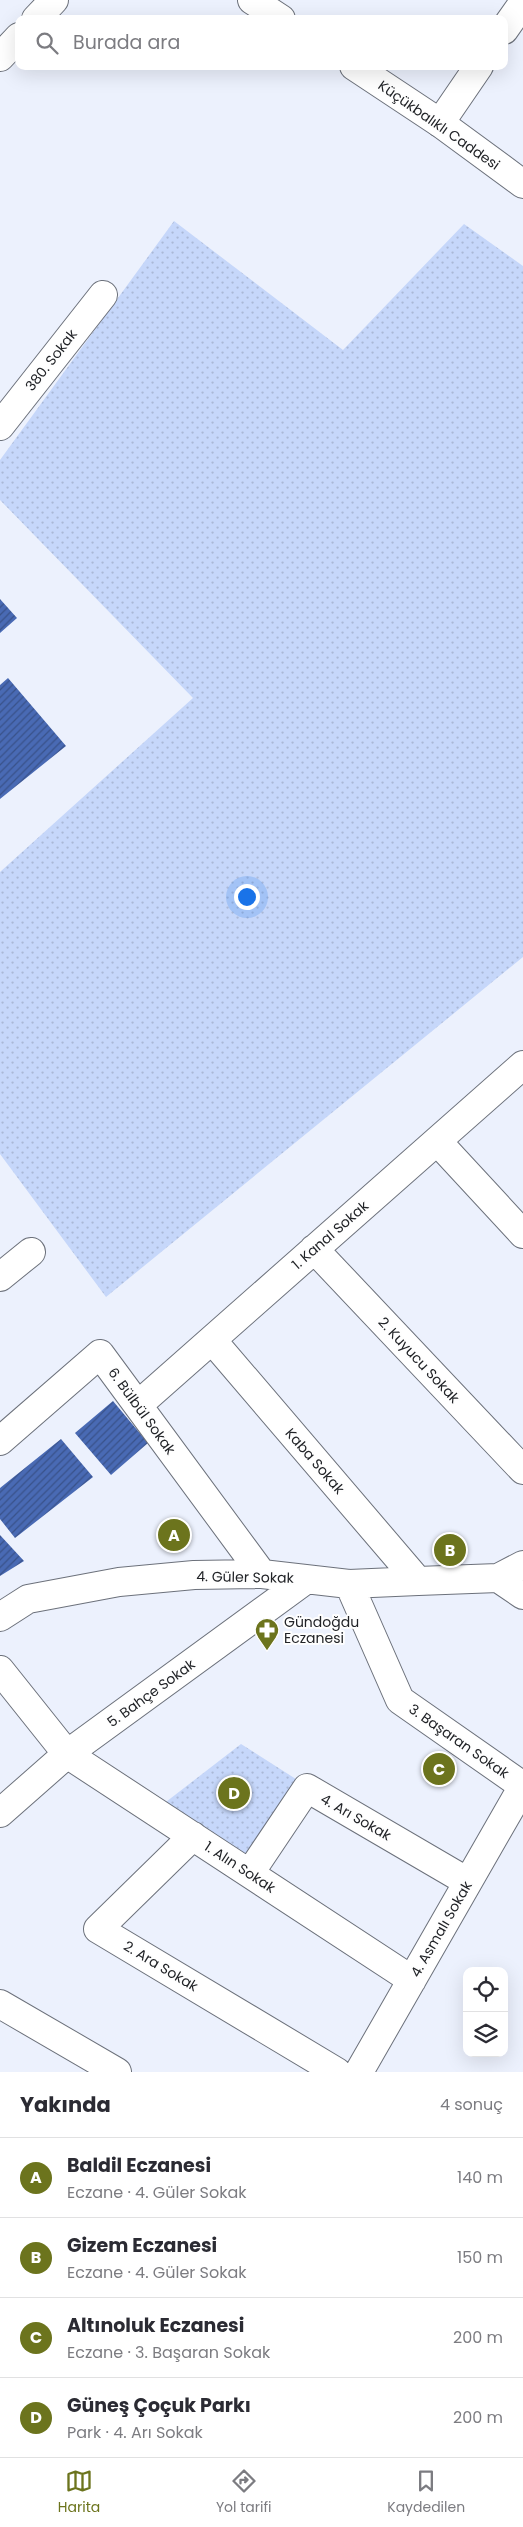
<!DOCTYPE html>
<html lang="tr">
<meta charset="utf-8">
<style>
body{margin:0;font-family:Poppins,sans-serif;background:#f7f7f7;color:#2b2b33}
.controls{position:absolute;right:15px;bottom:15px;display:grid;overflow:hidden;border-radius:10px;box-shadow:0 5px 20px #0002}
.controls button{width:45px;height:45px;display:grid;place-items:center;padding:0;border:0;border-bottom:1px solid #e1e1e2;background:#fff;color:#2b2b33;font:25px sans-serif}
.you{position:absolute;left:246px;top:896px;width:18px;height:18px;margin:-12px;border:4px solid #fff;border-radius:50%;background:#1a73e8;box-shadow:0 0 0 8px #1a73e833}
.badge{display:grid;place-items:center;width:32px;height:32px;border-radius:50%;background:#6c741d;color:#fff;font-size:16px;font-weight:700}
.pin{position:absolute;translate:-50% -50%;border:2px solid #fff;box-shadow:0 1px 5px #0006}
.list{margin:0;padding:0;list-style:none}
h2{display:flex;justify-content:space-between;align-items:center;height:65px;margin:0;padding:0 20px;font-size:21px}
h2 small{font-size:16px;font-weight:400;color:#7c7c81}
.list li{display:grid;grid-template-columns:32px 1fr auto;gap:15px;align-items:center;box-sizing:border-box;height:80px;padding:0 20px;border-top:1px solid #e1e1e2}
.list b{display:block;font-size:19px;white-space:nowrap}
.list p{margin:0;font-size:16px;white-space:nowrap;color:#7c7c81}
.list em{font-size:16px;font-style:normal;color:#7c7c81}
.icon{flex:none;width:28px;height:28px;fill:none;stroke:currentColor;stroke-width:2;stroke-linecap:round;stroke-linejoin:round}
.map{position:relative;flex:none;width:523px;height:2072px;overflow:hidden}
.search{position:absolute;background:#fff;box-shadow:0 5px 20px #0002;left:15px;right:15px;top:15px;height:55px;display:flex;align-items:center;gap:12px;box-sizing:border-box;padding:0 18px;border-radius:10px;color:#7c7c81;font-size:19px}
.sheet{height:385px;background:#fff}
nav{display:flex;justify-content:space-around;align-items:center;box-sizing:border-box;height:70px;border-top:1px solid #e1e1e2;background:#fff;font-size:14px;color:#7c7c81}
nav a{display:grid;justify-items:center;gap:2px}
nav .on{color:#6c741d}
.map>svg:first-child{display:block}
</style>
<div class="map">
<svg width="523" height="2072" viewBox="0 0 523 2072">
<defs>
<pattern id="grass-dots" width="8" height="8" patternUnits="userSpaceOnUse" patternTransform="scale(1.25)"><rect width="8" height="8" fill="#c6d7fa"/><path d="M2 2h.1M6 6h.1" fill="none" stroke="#aab8d6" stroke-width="1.8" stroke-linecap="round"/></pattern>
<pattern id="building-hatch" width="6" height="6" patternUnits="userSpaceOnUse" patternTransform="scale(1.25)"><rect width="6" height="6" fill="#496ab4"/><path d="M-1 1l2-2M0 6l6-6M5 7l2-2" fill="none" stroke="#39528a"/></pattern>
</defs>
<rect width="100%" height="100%" fill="#ecf1fd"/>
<path fill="url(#grass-dots)" d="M174,221L343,350L464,224L523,266V957L106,1297L0,1154V872L193,698L0,500V460Z
M241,1744L299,1781L245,1857L162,1805Z"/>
<path fill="url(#building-hatch)" d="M0,599L17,618L0,633Z
M8,678L66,746L0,799V685Z
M113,1401L148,1443L111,1475L75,1433Z
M61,1439L93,1477L15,1538L0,1519V1488Z
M0,1535L24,1561L0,1576Z"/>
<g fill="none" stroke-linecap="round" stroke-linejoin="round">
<g stroke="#6c717b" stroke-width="30">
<path id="minor" d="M36,19L54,0
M504,30L523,3
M0,57L19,37
M440,123L479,66
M0,426L103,295
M437,1141L523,1234
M314,1249L523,1470
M0,1277L31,1252
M212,1340L418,1581
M138,1405L523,1065
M0,1441L100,1354L262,1574
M498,1578L523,1595
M349,1584L400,1700L523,1786
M0,1617L28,1599L119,1582L194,1575L262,1574L349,1584L418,1581L498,1578L523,1565
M0,1670L67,1754L412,1980
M0,1813L67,1754L307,1579
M193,1836L98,1929L337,2072
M250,1873L307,1788L468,1882
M0,2004L117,2072
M359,2072L523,1786"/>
</g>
<g stroke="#6c717b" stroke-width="30">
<path id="secondary" d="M252,0L281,19
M354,66L440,123L523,184"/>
</g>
<use href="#minor" stroke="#fff" stroke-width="28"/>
<use href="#secondary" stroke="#fff" stroke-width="28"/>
</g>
<defs>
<g id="pharmacy-pin" transform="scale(1.25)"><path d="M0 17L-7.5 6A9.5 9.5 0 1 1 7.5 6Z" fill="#6c741d" stroke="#fefefe"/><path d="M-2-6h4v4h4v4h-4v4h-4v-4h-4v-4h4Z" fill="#fff"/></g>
</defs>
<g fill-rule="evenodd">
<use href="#pharmacy-pin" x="267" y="1630"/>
</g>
<g text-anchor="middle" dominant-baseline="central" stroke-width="4" stroke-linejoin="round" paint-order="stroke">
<g font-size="14" fill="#212327" stroke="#fefefe">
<text transform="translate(439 125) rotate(35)">Küçükbalıklı Caddesi</text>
<text transform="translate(51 360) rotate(-52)">380. Sokak</text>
<text transform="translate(330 1235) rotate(-41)">1. Kanal Sokak</text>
<text transform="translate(419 1360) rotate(47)">2. Kuyucu Sokak</text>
<text transform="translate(142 1411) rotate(54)">6. Bülbül Sokak</text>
<text transform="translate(315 1461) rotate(49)">Kaba Sokak</text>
<text transform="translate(245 1577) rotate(1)">4. Güler Sokak</text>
<text transform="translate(151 1693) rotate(-36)">5. Bahçe Sokak</text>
<text transform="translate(459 1741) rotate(35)">3. Başaran Sokak</text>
<text transform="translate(356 1817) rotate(30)">4. Arı Sokak</text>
<text transform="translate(240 1867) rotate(33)">1. Alın Sokak</text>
<text transform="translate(441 1929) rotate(-60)">4. Asmalı Sokak</text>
<text transform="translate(161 1966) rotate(31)">2. Ara Sokak</text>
</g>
<g font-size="14" fill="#212327" stroke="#fefefe" text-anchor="start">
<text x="284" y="1622">Gündoğdu<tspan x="284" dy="16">Eczanesi</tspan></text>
</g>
</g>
</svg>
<div class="controls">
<button><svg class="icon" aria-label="locate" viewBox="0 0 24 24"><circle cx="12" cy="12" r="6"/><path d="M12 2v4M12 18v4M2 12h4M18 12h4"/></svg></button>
<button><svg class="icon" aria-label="layers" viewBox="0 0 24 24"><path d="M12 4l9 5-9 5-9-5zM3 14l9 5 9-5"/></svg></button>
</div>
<div class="you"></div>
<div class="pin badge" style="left:174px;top:1535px">A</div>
<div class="pin badge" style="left:450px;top:1550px">B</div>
<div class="pin badge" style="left:439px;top:1769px">C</div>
<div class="pin badge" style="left:234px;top:1793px">D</div>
<div class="search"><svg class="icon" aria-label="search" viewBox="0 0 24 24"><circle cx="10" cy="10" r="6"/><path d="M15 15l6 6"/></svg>Burada ara</div>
</div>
<section class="sheet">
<h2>Yakında<small>4 sonuç</small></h2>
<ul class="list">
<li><span class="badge">A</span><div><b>Baldil Eczanesi</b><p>Eczane · 4. Güler Sokak</p></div><em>140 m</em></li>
<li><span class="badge">B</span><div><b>Gizem Eczanesi</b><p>Eczane · 4. Güler Sokak</p></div><em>150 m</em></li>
<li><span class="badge">C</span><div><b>Altınoluk Eczanesi</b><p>Eczane · 3. Başaran Sokak</p></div><em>200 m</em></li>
<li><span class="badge">D</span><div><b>Güneş Çoçuk Parkı</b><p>Park · 4. Arı Sokak</p></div><em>200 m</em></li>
</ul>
</section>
<nav>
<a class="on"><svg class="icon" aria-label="map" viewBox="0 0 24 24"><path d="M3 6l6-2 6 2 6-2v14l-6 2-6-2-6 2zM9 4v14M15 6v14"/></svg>Harita</a>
<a><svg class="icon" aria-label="directions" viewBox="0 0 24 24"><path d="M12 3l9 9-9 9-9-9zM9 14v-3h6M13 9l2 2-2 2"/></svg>Yol tarifi</a>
<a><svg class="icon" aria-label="saved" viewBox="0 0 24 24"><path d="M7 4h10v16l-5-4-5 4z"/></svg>Kaydedilen</a>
</nav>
